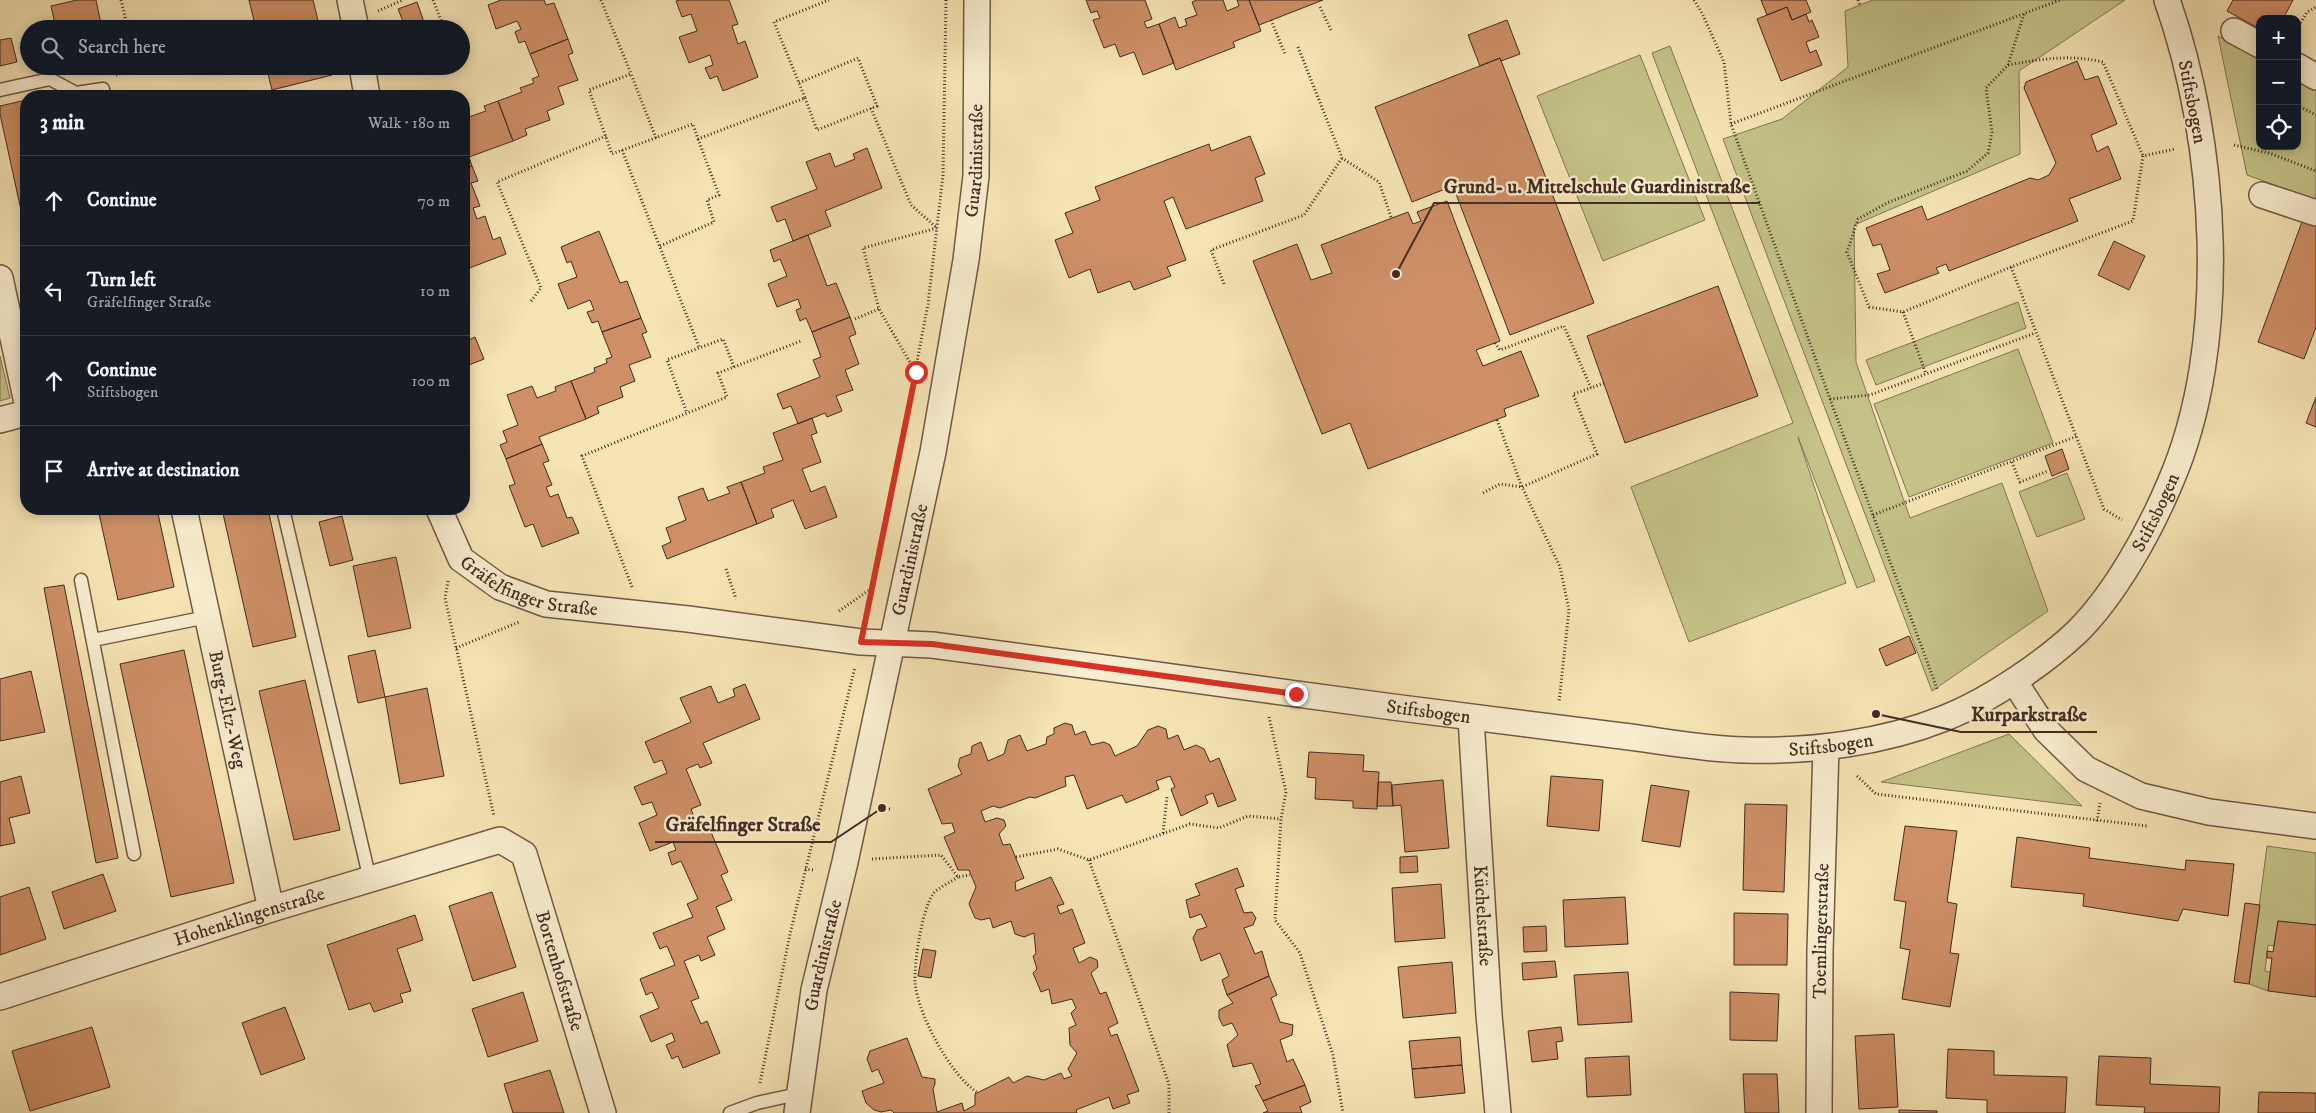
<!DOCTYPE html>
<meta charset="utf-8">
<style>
body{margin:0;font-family:"IM FELL DW Pica",serif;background:#20242c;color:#f1f3f6}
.controls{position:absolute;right:15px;top:15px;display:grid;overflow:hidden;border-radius:10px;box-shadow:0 2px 12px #0003}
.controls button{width:45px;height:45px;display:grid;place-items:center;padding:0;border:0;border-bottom:1px solid #363941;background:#171b24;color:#f1f3f6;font:25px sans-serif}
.stop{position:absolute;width:15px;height:15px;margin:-11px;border:4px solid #d93025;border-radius:50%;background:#fff}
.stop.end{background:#d93025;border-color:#fff;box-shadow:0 1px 5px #0008}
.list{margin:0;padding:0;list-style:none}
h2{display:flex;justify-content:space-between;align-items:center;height:65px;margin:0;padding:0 20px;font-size:21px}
h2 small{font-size:16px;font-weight:400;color:#9ea1a6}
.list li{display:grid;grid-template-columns:32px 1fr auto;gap:15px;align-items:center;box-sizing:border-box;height:90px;padding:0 20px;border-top:1px solid #363941}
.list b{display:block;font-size:19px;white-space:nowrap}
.list p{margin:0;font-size:16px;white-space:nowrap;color:#9ea1a6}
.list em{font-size:16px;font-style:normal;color:#9ea1a6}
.icon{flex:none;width:28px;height:28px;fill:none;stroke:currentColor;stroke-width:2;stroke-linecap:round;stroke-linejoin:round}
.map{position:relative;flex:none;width:2316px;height:1113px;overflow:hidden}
.search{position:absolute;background:#171b24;box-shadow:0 2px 12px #0003;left:20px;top:20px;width:450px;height:55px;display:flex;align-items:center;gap:12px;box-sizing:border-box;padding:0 18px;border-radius:28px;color:#9ea1a6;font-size:19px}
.panel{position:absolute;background:#171b24;box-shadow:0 2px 12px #0003;left:20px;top:90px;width:450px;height:425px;border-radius:20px}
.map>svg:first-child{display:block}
</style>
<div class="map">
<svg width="2316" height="1113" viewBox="0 0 2316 1113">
<rect width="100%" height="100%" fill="#f6e4b5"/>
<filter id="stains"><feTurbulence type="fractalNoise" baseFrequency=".004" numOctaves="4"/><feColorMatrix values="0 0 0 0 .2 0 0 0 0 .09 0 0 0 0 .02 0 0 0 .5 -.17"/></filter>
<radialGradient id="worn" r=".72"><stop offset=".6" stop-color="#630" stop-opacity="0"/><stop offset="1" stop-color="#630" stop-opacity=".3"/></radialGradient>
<path fill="#c4c288" stroke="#847654" d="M1873,0H2125L2019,71L2020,154L1854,225L1856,362L1910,518L2002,483L2048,611L1932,691L1723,139L1782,119L1848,67L1845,11Z
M2218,36L2260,58V146H2297V78L2316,87V200L2247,175Z
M1670,46L1875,581L1857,588L1798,437L1846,583L1689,642L1631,487L1793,423L1652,53Z
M1640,55L1705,220L1603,261L1537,96Z
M2018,302L2026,328L1876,385L1866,360Z
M2018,349L2053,443L1909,497L1874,404Z
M0,356L10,398L0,401Z
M2067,473L2085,519L2037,537L2019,492Z
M2009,734L2082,806L1881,782Z
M2267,846L2316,853V925L2278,921L2274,946L2268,945L2265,971L2270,972L2268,991L2249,984Z"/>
<path fill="#ce8f67" stroke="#442b21" d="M77,0H96L102,29H56L51,6Z
M249,0H313L320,29H256Z
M501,0H544L546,5L554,3L568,39L530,54L525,41L519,43L515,32L521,29L517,21L496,29L488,5Z
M679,0H729L738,24L732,26L738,44L745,41L758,77L723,91L717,76L710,79L705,68L713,65L710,55L689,63L679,37L697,31L691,14L682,17L676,1Z
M1086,0H1145L1152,19L1144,22L1147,28L1159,24L1174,63L1143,75L1134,52L1120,57L1115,44L1104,48L1093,20L1100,18L1097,11L1091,13Z
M1197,0H1223L1227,11L1239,6L1237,0H1249L1261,31L1233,42L1235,47L1176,70L1159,24L1175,17L1179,28L1187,25L1185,19L1197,15L1192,2Z
M1249,0H1323L1259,25Z
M1761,0H1806L1811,12L1792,20L1787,7L1767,15Z
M2233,0H2293L2283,19H2260V29L2227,11Z
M417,2L424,22L406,29L398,9Z
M1787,7L1792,20L1806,14L1809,22L1812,20L1819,37L1806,42L1810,53L1816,50L1822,65L1781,81L1757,19Z
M1507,20L1520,54L1501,61L1500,58L1480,66L1468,35Z
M11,38L17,62L0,66V40Z
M568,39L573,53L568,55L578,80L558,87L564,104L547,111L550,120L525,129L527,135L513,141L498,101L522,92L520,88L534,83L532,79L539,76L530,54Z
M1500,58L1594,303L1510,335L1453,186L1412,202L1375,107Z
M2077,61L2085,80L2098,76L2117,124L2091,135L2097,152L2108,146L2121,179L2069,199L2078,221L1949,271L1946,264L1936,268L1939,273L1885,293L1877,274L1890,270L1881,244L1873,246L1866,228L1922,206L1927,220L2030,178L2038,180L2049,175L2056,163L2024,88L2026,82Z
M266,66H330L332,75L272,90Z
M26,100V233L0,114V106Z
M498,101L513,141L469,157L472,166L464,169V112L466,118L486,111L484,106Z
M1250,136L1265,174L1255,178L1263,201L1186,229L1173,197L1164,201L1186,260L1167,267L1171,276L1134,290L1130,281L1098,293L1090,269L1069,278L1055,240L1073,233L1065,213L1100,200L1095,187L1209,144L1211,151Z
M867,148L882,188L825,211L831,226L793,241L785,219L777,222L771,207L817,189L806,162L830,153L835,167L855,159L853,154Z
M472,166L478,181L471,183L480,206L473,208L477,219L485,216L493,240L500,237L506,254L467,269L464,260V169Z
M1447,201L1500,341L1476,350L1483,366L1521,351L1539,396L1504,409L1506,416L1368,469L1350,423L1322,434L1253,261L1297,244L1311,280L1332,273L1321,245L1408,212L1413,224L1421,221L1417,212Z
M2303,219L2316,224V327L2304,359L2258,342Z
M599,231L620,283L627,281L641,318L602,332L598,321L592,323L587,312L594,310L590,300L568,309L558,284L577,277L571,261L567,263L561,247Z
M808,235L827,286L836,283L850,317L812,332L806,318L800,321L796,310L801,308L798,299L777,307L768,284L787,276L780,259L774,262L770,250Z
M2114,241L2145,256L2129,290L2098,275Z
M1718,286L1758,396L1625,443L1587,336Z
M850,317L856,334L849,337L859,364L845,370L853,390L836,396L842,411L827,417L825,413L798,424L791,406L783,409L777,394L820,377L813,360L821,357L812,332Z
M641,318L647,332L642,334L651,357L629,365L635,381L620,387L623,397L597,407L599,413L586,419L571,381L595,372L594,368L607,363L606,359L612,357L602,332Z
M475,337L484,359L464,367V342Z
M571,381L586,419L539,437L542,444L506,459L500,445L507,442L503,431L518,425L507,395L532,386L537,398L556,391L555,387Z
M2316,397V427L2306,423Z
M812,418L817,433L811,435L821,462L802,469L811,492L825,486L837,517L805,529L793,500L771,509L774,517L757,524L741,482L765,473L763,467L783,460L773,433Z
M542,444L549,461L543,463L552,485L546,487L550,497L558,494L567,518L572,517L579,533L542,547L533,524L525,527L509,486L515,484L506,459Z
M2062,449L2069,469L2052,476L2045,456Z
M741,482L757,524L667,559L662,546L671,542L666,528L686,520L678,497L703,488L708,501L730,493L727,487Z
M98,509H157L174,587L118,600Z
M222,509H268L296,637L253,647Z
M342,516L353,560L330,566L319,522Z
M396,557L411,628L368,637L353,566Z
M64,585L118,858L96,863L44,588Z
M1909,636L1916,653L1886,666L1879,649Z
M184,650L234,883L171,897L120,664Z
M375,650L385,697L358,703L348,656Z
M31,671L45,732L0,741V679Z
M305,680L340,830L294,840L259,691Z
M745,684L760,719L703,743L712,763L700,768L698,764L686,769L701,805L691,809L699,829L708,825L728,872L721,875L732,900L716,907L725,929L707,937L715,955L701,961L699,955L684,961L699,998L691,1001L701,1024L707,1021L720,1053L683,1068L678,1056L672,1059L666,1045L675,1041L672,1033L651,1042L640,1016L659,1008L652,992L646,995L640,979L675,965L667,946L660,949L653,933L693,917L687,904L698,899L681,861L672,865L668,853L676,850L673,842L650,851L639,823L657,815L652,802L642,805L634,787L667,773L662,760L654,763L645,742L691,722L680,698L711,686L718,703L735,696L733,689Z
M427,688L444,776L400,784L385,697Z
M1065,723L1072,725L1075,735L1085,731L1091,745L1104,742L1110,745L1115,756L1137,746L1148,730L1158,726L1166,729L1168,739L1178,735L1184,750L1196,745L1204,749L1210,762L1219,758L1236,800L1218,807L1213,793L1205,796L1208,803L1181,816L1171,789L1175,787L1170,776L1156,781L1159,789L1126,803L1122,795L1087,809L1074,775L1065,777L1066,786L1035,798L1030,797L1000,808L993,806L981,811L985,822L997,818L1004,820L1006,826L999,834L1003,845L1010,844L1024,878L1015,882L1016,891L1051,877L1064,904L1057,906L1060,914L1072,909L1085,943L1073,948L1079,963L1090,957L1097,960L1098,967L1091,973L1100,994L1106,992L1118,1023L1108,1028L1111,1036L1117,1034L1139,1091L1127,1095L1130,1103L1113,1109L1109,1097L1076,1110L1077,1113H894L891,1110L881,1112L874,1110L866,1103L862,1091L884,1083L878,1069L872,1072L867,1059L870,1051L907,1038L922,1077L935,1079V1084L933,1089L937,1112L962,1103L964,1111L975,1105V1094L1009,1077L1013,1083L1027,1076L1044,1080L1061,1073L1064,1079L1072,1076L1068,1069L1077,1053L1070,1045L1069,1028L1076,1025L1071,1013L1076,1008L1072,999L1052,1004L1049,989L1041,992L1033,973L1037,969L1033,956L1036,954L1034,933L1024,937L1015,934L1011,921L993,928L990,918L981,920L975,918L969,904L976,887L969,870H958L944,837L955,832L952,823L942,824L928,789L962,774L958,766L960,758L971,754L972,746L981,742L988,761L1004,754L1008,740L1020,735L1027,751L1046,744L1047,737L1054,734V728Z
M1309,752L1364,755L1363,771L1379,772L1377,809L1353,808V801L1315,799L1316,778L1307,777Z
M21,776L30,813L9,818L15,843L0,846V782Z
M1551,776L1603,780L1599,831L1547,826Z
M1443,780L1449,848L1405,852L1401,805L1393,806L1392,785Z
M1378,782H1391L1393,806H1377Z
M1651,785L1689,791L1680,847L1642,841Z
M1745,804L1787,805L1784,892L1743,890Z
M1905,826L1957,831L1947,902L1957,904L1950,953L1959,954L1950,1007L1902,999L1910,950L1900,948L1906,902L1894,900Z
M2017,837L2090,848L2089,858L2185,870L2186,860L2234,864L2228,916L2183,909L2178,921L2083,906L2084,894L2011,887Z
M1417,856L1418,872L1400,873V857Z
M1237,868L1244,886L1235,889L1244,913L1252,912L1256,918L1253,925L1244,928L1255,954L1262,951L1269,976L1227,995L1222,980L1229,976L1220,953L1201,961L1193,938L1197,930L1207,927L1201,914L1190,918L1186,900L1200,895L1195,884Z
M103,874L116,911L64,929L52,892Z
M1441,884L1445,938L1395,942L1392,888Z
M29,887L46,939L0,955V897Z
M492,892L516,967L473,981L449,906Z
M1625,897L1628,944L1565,947L1563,900Z
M2245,903L2260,905L2249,984L2234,982Z
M1734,913L1788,914L1787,965H1734Z
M415,915L423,940L397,949L411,991L400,994L403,1002L374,1012L370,1003L349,1010L327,945Z
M2278,921L2316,925V997L2268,991L2272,958H2267V951L2273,952Z
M1546,926L1547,951L1524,952L1523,927Z
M923,949L936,951L931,978L918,976Z
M1555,961L1557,977L1523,980L1522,963Z
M1452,962L1456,1013L1403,1018L1398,967Z
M1628,972L1632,1022L1578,1025L1574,975Z
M1269,976L1277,995L1271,998L1280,1022L1293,1025L1292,1035L1280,1040L1287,1062L1293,1059L1305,1085L1263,1101L1255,1086L1261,1084L1252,1063L1233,1067L1227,1045L1238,1035L1232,1023L1223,1026L1219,1018V1010L1233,1003L1227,995Z
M523,992L538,1041L488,1057L472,1009Z
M1730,992L1779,994L1777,1041L1730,1040Z
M285,1007L305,1059L261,1075L242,1023Z
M92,1027L110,1087L30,1111L12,1051Z
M1561,1027L1563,1041L1556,1042L1558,1059L1532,1062L1528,1031Z
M1894,1034L1898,1107L1859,1109L1855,1036Z
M1460,1037L1462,1065L1412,1069L1409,1041Z
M1948,1049L1994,1051V1075L2067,1077L2065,1113H1987V1100L1946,1098Z
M1629,1056L1631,1095L1587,1097L1585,1058Z
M2099,1056L2151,1058L2150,1084L2220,1087L2219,1113H2144L2145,1107L2096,1105Z
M1462,1065L1465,1093L1415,1098L1412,1069Z
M550,1070L564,1113H513L504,1084Z
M1743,1074H1777L1779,1113H1745Z
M1305,1085L1311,1102L1300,1107L1302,1113H1263L1268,1111L1263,1101Z
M2259,1092L2316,1093V1113H2258Z
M1899,1110L1937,1111V1113H1899Z"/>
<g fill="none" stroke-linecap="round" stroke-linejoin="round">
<g stroke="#705946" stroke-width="15">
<path id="service" d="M0,90L50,79L76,93L103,89
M283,509L370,880
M81,580L134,854
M93,640L207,617
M730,1113L757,1103L798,1094"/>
</g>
<g stroke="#705946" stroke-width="28">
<g id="minor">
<path d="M350,0L356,29"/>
<path d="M2234,31L2260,45"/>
<path d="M362,66L367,96"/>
<path d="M2297,66L2316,77"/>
<path d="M2262,195L2316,213"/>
<path d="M0,278L26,398"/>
<path d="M0,420L26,413"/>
<path id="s1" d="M184,509L271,909"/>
<path id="s2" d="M439,509L461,559L500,587L546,604L688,619L861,642L932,645C1086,665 1239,686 1393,707C1467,717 1541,726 1614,735C1657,740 1701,749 1744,750C1810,752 1883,743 1945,718C1988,701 2043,664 2077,632C2115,594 2149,533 2170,483C2231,344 2217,141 2167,0"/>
<path d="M2014,681L2046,730L2086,769L2141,796L2209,812L2316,826"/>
<path id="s3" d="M1471,718L1489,1015L1498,1113"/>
<path id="s4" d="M0,997L271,909L500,840L524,854L603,1113"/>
<path id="s5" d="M797,1113L814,990L845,862L933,452L966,260L976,176L977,0"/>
<path id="s6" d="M1819,1113L1820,951L1826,747"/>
</g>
</g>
<path stroke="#442b21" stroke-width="3" stroke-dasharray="1 2.5" stroke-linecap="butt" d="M121,0L128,29
M433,0L444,27
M601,0L631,74
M1694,0L1702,13L1724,62L1731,124L1830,399L1938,691
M1858,0L1860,6
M1320,7L1331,30
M378,11L403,0
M2024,14L2008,65L1986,88L1992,132L1988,153L1967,171L1887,203L1858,219L1847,252L1869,307L1903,312L2011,267L2133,221L2143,156L2175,149
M1271,20L1285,54
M2297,29L2307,12L2316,7
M1298,47L1342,158L1379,182L1391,217
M2008,65C2042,59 2069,54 2103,62L2143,156
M116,75L129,71L132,66
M799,83L858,58L877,106L817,130L805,98
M2297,105L2316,115
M871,108L911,205L937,228
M1731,124L2060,0
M656,138L631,74L589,90L612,154L693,124L698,139L805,98L774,22L829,0
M2234,145L2269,153L2316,171
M622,150L699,347
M660,246L714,222L707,200L719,195L698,139
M2011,267L2104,509L2122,520
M1224,284L1211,250L1304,215L1342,158
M531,301L541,288L497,182L606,136
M1903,312L1926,374
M855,319L879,309
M1495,343L1500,350L1564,326L1591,388L1604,383
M734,367L801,341
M915,371L879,309L863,248L937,228
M1830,399L1870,395L2035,333
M1497,420L1522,487L1560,567L1569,610L1559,702
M2012,462L2020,482L2048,471
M1483,493L1500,484L1522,487L1597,454L1573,394L1591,388
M1873,515L2077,436
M726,569L736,599
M448,581L445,598L494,816
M632,587L582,456L727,397L718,373L734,367L723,339L667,360L687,413
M839,611L872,588
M866,617L886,524L928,304L943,175L946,0
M456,648L519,622
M1269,717L1286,792L1281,819L1275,920L1300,953L1333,1055L1343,1113
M1857,776L1876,794L2147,826
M882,808L890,809
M2097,821L2100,803
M1163,833L1167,797
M1016,857L1058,849L1089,860L1190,824L1219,828L1248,816L1281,819
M872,859L941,855L958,877L970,875
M1089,860L1169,1084V1113
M805,869L813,870
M958,877C951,882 939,887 933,894C922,910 914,962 915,983C918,1015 951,1076 978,1093
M760,1083L790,934L855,667"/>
<use href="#service" stroke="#f9edcf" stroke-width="12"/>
<use href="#minor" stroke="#f9edcf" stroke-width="25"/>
</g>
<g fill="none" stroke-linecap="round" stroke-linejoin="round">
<path stroke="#d93025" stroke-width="6" d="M916,372L861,642L932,644L1296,694"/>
</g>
<g text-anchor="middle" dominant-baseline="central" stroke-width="4.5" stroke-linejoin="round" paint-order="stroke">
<g font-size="19" fill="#442b21" stroke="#f9edcf">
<text transform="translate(2192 102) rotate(79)">Stiftsbogen</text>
<text stroke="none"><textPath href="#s5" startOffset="970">Guardinistraße</textPath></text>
<text stroke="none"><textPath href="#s2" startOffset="1866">Stiftsbogen</textPath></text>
<text stroke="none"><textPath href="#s5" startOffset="565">Guardinistraße</textPath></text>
<text stroke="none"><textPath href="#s2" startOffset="130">Gräfelfinger Straße</textPath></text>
<text stroke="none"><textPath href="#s1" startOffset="205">Burg-Eltz-Weg</textPath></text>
<text stroke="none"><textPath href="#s2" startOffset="1041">Stiftsbogen</textPath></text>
<text stroke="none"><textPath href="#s2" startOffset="1446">Stiftsbogen</textPath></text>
<text stroke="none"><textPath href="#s3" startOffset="198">Küchelstraße</textPath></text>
<text stroke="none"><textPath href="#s4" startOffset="262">Hohenklingenstraße</textPath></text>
<text stroke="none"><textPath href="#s6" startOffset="182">Toemlingerstraße</textPath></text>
<text stroke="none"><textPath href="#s5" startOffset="160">Guardinistraße</textPath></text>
<text stroke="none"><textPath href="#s4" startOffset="674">Bortenhofstraße</textPath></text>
</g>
</g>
<path fill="none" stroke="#442b21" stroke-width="2" d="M1396 274L1434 203H1760M1876 714L1961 732H2097M882 808L831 842H655"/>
<g fill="#442b21" stroke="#f9edcf" stroke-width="2">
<circle cx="1396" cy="274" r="5"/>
<circle cx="1876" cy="714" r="5"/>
<circle cx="882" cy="808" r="5"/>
</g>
<g font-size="20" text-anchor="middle" font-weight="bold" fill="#442b21" stroke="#f9edcf" stroke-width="4.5" stroke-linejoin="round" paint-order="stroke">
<text x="1597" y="193">Grund- u. Mittelschule Guardinistraße</text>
<text x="2029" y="721">Kurparkstraße</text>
<text x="743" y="831">Gräfelfinger Straße</text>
</g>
<rect width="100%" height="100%" filter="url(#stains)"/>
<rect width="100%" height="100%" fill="url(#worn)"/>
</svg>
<div class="controls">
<button>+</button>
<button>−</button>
<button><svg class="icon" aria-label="locate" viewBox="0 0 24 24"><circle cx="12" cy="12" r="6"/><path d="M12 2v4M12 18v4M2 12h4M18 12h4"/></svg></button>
</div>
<div class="stop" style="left:916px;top:372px"></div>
<div class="stop end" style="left:1296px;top:694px"></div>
<div class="search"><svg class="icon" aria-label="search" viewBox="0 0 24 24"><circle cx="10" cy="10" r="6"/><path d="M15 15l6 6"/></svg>Search here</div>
<section class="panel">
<h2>3 min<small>Walk · 180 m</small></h2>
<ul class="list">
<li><svg class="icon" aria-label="ahead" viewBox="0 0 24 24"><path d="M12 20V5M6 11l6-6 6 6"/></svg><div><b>Continue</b></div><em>70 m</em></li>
<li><svg class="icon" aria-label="left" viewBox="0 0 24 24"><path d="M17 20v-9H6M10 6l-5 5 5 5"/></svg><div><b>Turn left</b><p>Gräfelfinger Straße</p></div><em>10 m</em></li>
<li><svg class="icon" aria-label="ahead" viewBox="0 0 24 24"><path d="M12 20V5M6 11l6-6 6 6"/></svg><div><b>Continue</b><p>Stiftsbogen</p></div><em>100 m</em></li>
<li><svg class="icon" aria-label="arrive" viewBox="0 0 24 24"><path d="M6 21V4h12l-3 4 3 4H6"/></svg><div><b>Arrive at destination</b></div></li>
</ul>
</section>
</div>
